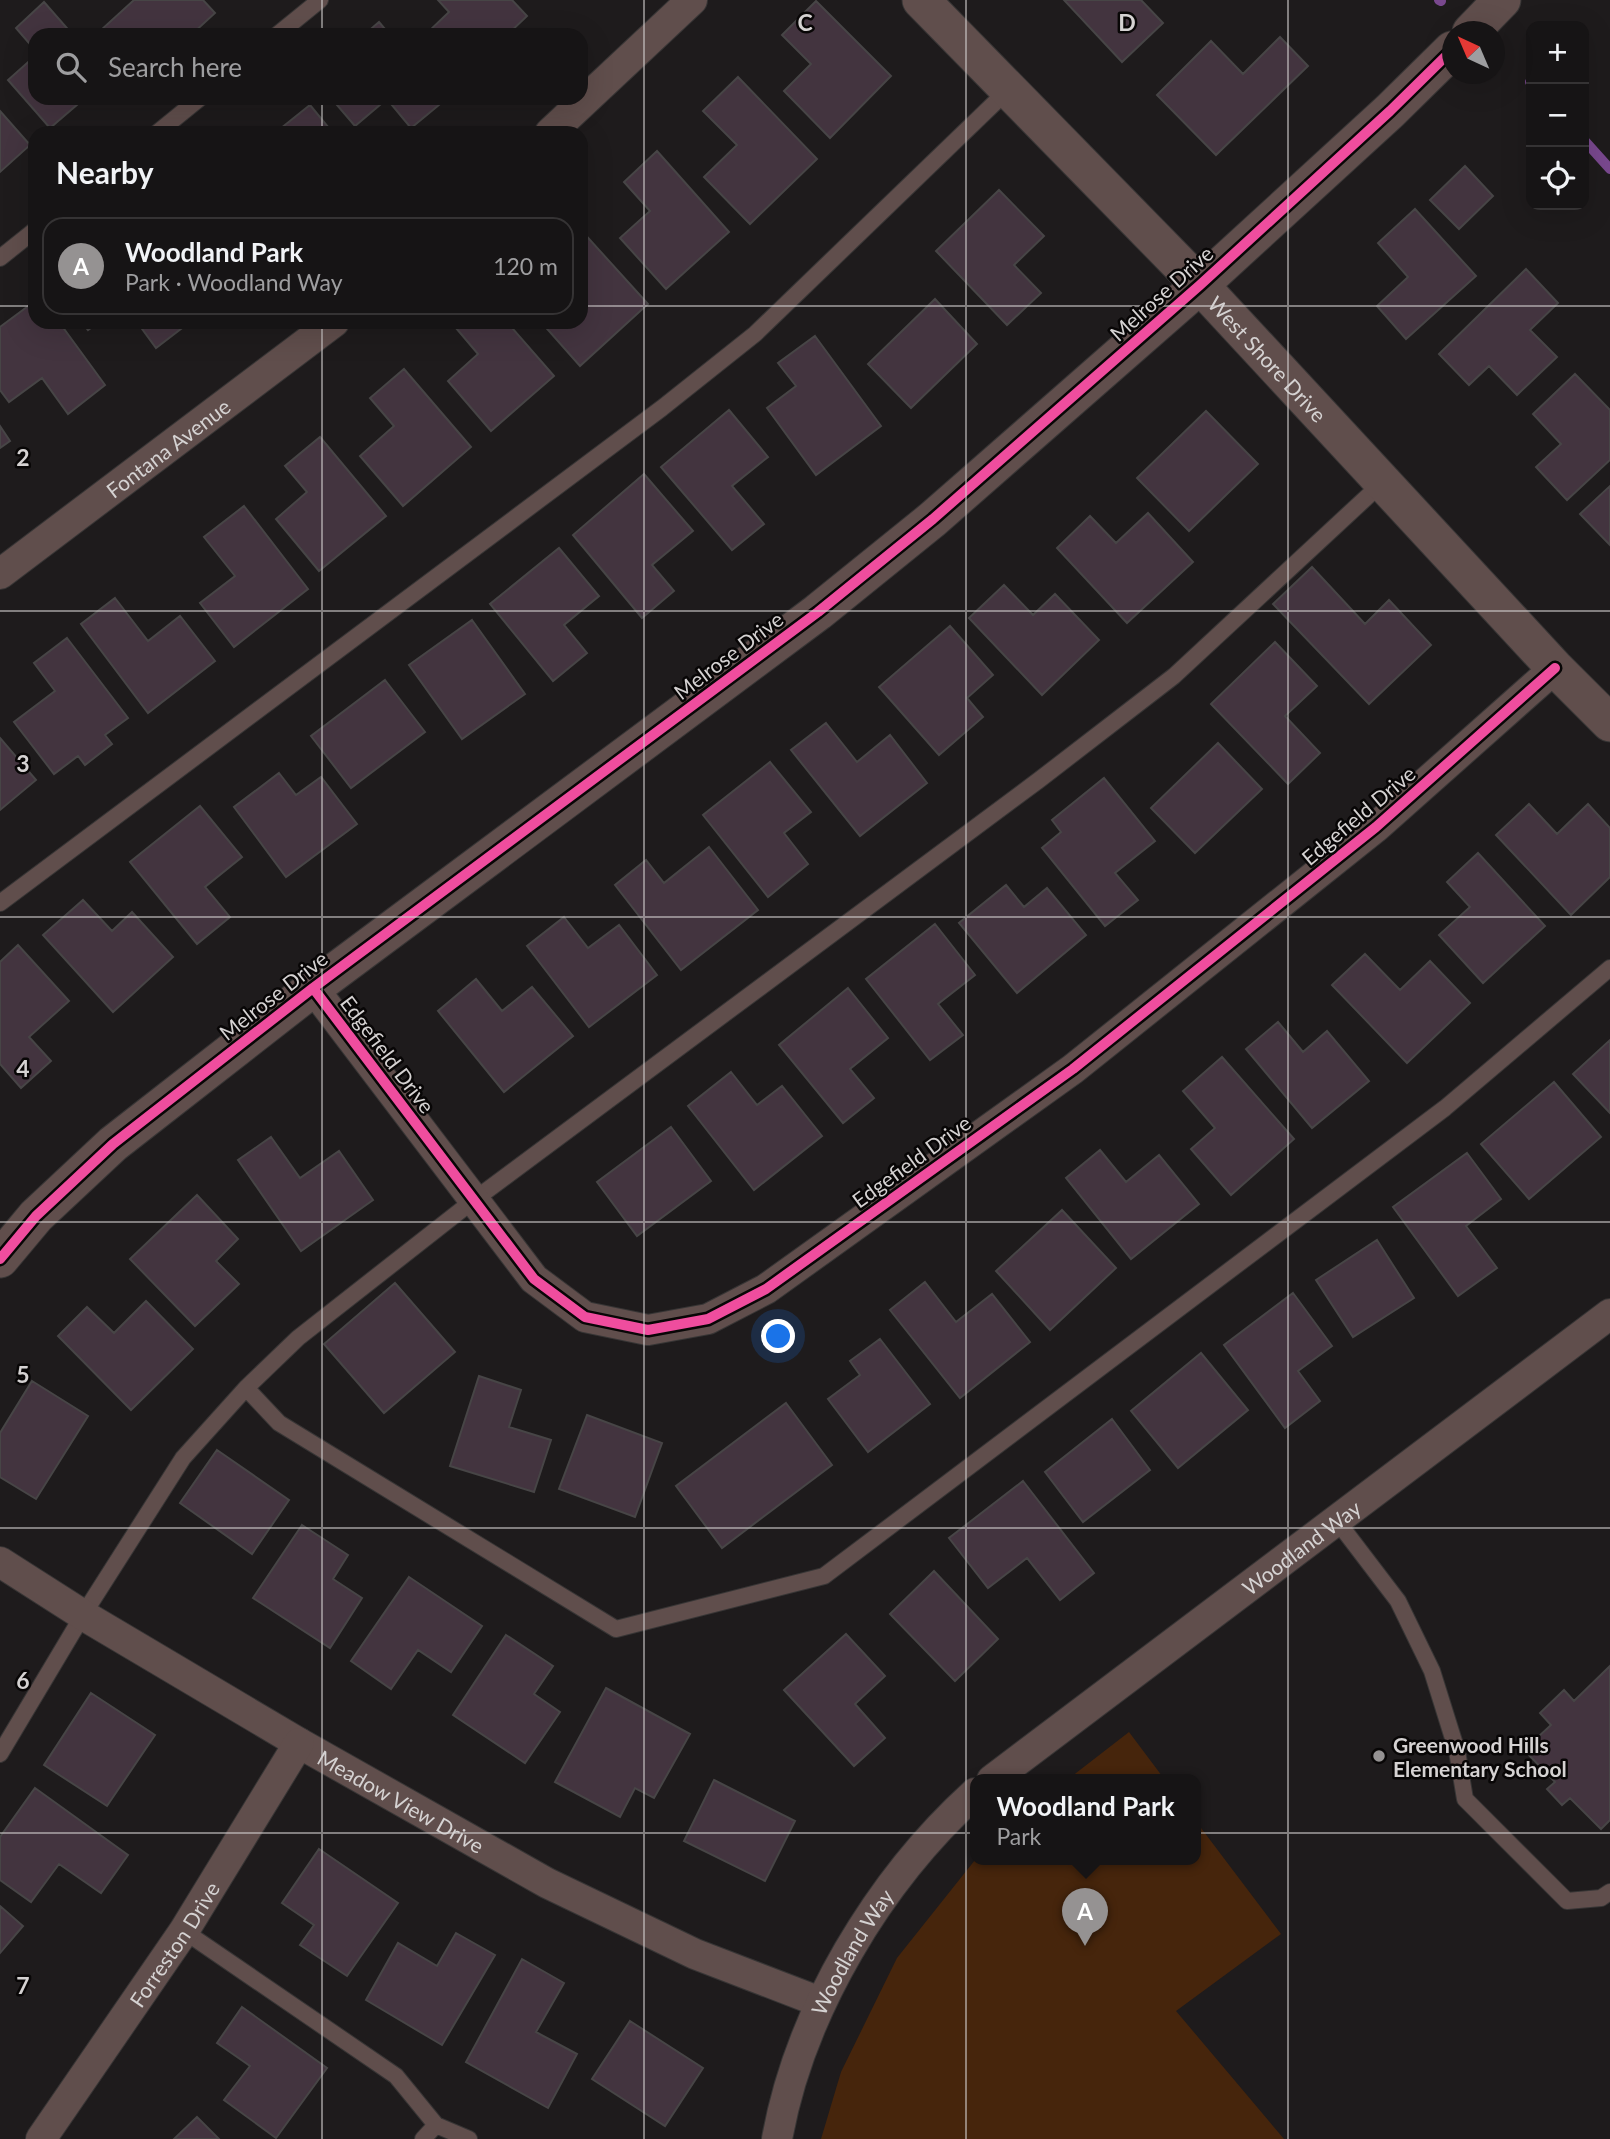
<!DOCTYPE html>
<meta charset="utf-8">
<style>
body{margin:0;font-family:Lato,sans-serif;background:#1f1d1e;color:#f1f3f6}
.controls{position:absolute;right:21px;top:21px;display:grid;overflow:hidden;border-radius:14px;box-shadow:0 7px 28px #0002}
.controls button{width:63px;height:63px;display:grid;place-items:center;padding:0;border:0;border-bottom:2px solid #353334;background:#161415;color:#f1f3f6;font:35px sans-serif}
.compass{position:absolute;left:1442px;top:21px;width:63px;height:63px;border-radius:50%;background:#161415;box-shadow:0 7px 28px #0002;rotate:316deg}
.you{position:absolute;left:779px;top:1337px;width:24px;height:24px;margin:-18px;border:5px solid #fff;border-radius:50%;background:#1a73e8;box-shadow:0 0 0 10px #1a73e833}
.badge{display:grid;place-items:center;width:46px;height:46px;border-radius:50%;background:#959292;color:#fff;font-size:23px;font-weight:700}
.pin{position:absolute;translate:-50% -58px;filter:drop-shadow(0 2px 4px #0008)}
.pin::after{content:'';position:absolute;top:37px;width:24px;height:21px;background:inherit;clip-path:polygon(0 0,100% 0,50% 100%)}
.popup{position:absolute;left:970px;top:1774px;width:231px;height:91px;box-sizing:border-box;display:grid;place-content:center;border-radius:14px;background:#161415;filter:drop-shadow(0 2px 5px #0005);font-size:23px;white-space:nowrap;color:#9e9ea0}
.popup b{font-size:26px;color:#f1f3f6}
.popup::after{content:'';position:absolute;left:50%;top:100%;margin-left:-14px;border:14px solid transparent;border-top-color:#161415}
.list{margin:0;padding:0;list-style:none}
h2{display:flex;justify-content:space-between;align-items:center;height:91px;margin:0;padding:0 28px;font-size:30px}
h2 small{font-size:23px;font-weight:400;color:#9e9ea0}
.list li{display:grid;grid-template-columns:46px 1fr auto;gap:21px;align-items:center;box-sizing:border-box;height:98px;margin:0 14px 14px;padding:0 14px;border:2px solid #353334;border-radius:21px}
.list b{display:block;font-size:26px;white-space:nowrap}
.list p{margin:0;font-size:23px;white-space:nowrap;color:#9e9ea0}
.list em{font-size:23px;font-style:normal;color:#9e9ea0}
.icon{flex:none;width:38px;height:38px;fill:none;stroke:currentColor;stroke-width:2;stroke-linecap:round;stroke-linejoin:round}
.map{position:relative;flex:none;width:1610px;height:2139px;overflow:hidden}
.search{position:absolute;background:#161415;box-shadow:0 7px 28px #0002;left:28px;top:28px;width:560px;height:77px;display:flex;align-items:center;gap:18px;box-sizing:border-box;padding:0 24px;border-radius:21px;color:#9e9ea0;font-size:26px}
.panel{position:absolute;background:#161415;box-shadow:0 7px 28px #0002;left:28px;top:126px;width:560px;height:203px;border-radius:21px}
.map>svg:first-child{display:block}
</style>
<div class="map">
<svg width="1610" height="2139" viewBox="0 0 1610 2139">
<rect width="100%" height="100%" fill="#1e1b1c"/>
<path fill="#46250c" d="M1129,1732L1165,1780H1067Z
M1195,1820L1281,1934L1176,2011L1284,2139H821L841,2072L897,1958L975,1860H1195Z"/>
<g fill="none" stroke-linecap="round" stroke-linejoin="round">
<path stroke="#79488e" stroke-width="10" d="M1439,0L1441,1
M1530,82L1531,83
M1584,140L1610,169"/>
</g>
<path fill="#43343f" stroke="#474546" stroke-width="2" d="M134,0H203L215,13L191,35H105L101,30Z
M438,0H512L527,16L507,35H425L449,12Z
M1064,0H1141L1163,23L1122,62Z
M816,1L891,76L830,138L784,91L811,64L782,35Z
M44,2L73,35H35V50L16,28Z
M379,22L390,35H364Z
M1280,37L1308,66L1216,155L1157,95L1211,41L1243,74Z
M35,56V98H85L50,128L8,80Z
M738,77L817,159L750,224L704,177L737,145L703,111Z
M331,98H443L445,100L411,128L387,99L355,126Z
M310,105L333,133H275Z
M0,111L30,145L0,172Z
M657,151L729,232L666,289L620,238L650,211L624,182Z
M1465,166L1493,196L1459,229L1430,200Z
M999,190L1044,236L1014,265L1041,293L1007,325L936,251Z
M1415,209L1476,276L1406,339L1377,306L1408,277L1378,243Z
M581,230L648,304L580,366L541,322H581Z
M1526,269L1558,303L1530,330L1557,357L1517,395L1489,366L1469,385L1439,354Z
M935,299L977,344L911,408L868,364Z
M35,301V322H59L105,385L68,414L42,378L9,402L0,390V327Z
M82,322H99L88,330Z
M137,322H190L156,348Z
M463,322H507L554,376L491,431L448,381L478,354L456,328Z
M815,336L881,426L816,475L767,408L796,386L778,363Z
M404,369L471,447L403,506L360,456L394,426L370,398Z
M1575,374L1610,410V460L1567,500L1536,467L1561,444L1533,414Z
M729,410L768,457L732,486L764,524L732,550L661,467Z
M1206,411L1258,464L1189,531L1137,478Z
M0,426L10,441L0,448Z
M320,437L386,516L319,571L276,519L307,492L285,466Z
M644,474L693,531L652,565L674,591L642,618L573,535Z
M1610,486V545L1580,514Z
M244,506L308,589L234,647L200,603L235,576L204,537Z
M1148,513L1193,562L1127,623L1057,548L1090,516L1116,543Z
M559,548L599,596L564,625L587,653L553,681L490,604Z
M1312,567L1365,624L1389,600L1431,645L1369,704L1273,604Z
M1004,585L1033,615L1055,594L1099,640L1042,695L969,618Z
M115,598L148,641L180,616L215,661L148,713L81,624Z
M472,620L525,694L462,739L409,665Z
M950,626L993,675L967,698L983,717L939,755L879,687Z
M67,638L128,718L105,735L112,744L85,765L78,756L54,774L14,722L55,691L34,663Z
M1275,642L1317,686L1285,716L1320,753L1288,784L1211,704Z
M385,680L425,732L351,788L311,736Z
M826,723L857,762L890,735L927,783L860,836L791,750Z
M0,738L36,780L0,810Z
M1218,743L1262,789L1195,853L1151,808Z
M770,762L811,812L784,833L808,864L768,897L703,815Z
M279,773L296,795L321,777L357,824L286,877L234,807Z
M1104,778L1155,841L1115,873L1138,900L1105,926L1042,848L1061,832L1052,820Z
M1529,804L1557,834L1588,804L1610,828V877L1571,915L1496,835Z
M200,806L242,857L205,887L230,917L197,944L130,862Z
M709,847L758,910L681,970L615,885L646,860L664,883Z
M1478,853L1545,926L1483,983L1439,935L1470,907L1447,882Z
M1006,885L1024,907L1047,888L1086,935L1017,993L959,923Z
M83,900L112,931L132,912L173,957L113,1012L43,935Z
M564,917L588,948L619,925L657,975L589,1027L527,946Z
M935,924L975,975L938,1004L963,1035L930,1060L866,979Z
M18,945L69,1001L29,1037L51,1061L21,1088L0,1064V962Z
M1365,954L1400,990L1430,961L1470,1003L1407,1063L1332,985Z
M476,979L502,1011L532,987L573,1036L504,1092L438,1011Z
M848,988L888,1038L850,1069L874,1098L843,1123L779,1045Z
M1278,1022L1303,1052L1327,1031L1369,1081L1312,1128L1246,1049Z
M1610,1040V1113L1573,1074Z
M1222,1057L1294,1139L1231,1195L1191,1149L1215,1128L1183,1091Z
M731,1072L757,1105L782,1086L822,1136L754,1190L688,1106Z
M1554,1082L1601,1137L1529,1199L1481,1144Z
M671,1127L711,1181L637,1236L597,1182Z
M271,1137L300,1178L339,1151L373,1200L301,1251L238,1160Z
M1100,1150L1126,1182L1159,1155L1199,1204L1131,1259L1066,1178Z
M1467,1153L1501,1199L1466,1226L1497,1268L1458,1296L1393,1207Z
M197,1195L238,1239L216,1261L239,1284L195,1326L130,1259Z
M1062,1210L1116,1268L1050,1330L996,1271Z
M1377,1240L1414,1298L1353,1337L1316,1280Z
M925,1282L956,1322L992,1294L1030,1342L960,1398L890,1310Z
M395,1283L455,1352L384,1413L324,1344Z
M1293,1293L1332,1346L1298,1371L1320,1401L1285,1428L1224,1345Z
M146,1301L193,1349L131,1410L58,1336L87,1307L114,1333Z
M880,1339L930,1404L868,1452L828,1399L860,1375L850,1361Z
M1201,1353L1248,1410L1178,1468L1131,1411Z
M479,1376L521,1390L509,1427L551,1440L534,1492L450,1466Z
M32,1381L88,1416L36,1499L0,1477V1433Z
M786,1403L832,1465L722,1548L676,1486Z
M587,1415L662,1443L635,1517L559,1489Z
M1112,1419L1150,1470L1083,1522L1045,1472Z
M217,1450L289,1500L252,1554L180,1503Z
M1023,1481L1094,1573L1060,1600L1027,1558L988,1588L949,1538Z
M302,1525L348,1555L333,1579L362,1598L330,1648L253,1598Z
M934,1571L998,1639L955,1681L890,1614Z
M409,1577L482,1626L451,1672L418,1650L391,1689L351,1661Z
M846,1634L885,1676L855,1704L885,1738L854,1766L784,1690Z
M506,1635L553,1666L534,1694L560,1712L525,1763L453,1715Z
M1610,1666V1820L1601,1829L1570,1798L1562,1805L1547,1789L1555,1782L1524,1750L1551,1725L1540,1713L1564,1690L1574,1701Z
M606,1688L690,1734L654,1798L635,1788L620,1817L555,1782Z
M91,1693L155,1735L107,1806L44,1765Z
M714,1780L795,1821L765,1881L684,1841Z
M35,1788L128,1855L101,1893L59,1864L31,1902L0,1880V1837Z
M319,1849L398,1903L347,1976L300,1945L314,1925L282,1903Z
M0,1906L23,1926L0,1953Z
M456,1933L495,1955L442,2045L366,2000L398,1943L437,1966Z
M522,1959L564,1983L536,2032L577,2054L548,2108L466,2062Z
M242,2007L327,2068L276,2138L224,2100L250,2066L217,2043Z
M630,2021L703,2068L665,2126L592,2079Z
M197,2117L219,2139H174Z"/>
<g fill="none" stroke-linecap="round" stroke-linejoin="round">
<g stroke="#373535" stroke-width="18">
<path id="service" d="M277,35L320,0
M157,133L200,98
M0,258L35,230
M0,903L662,408L755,334L1008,90
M246,1388L279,1423L616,1629L824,1576L1445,1108L1610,968
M1337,1521L1398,1601L1432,1671L1457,1751L1465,1799L1567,1901L1601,1898L1610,1892
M0,1754L83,1615L183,1458L246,1388L298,1338L474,1200L1039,780L1174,676L1382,483
M184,1931L396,2076L436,2125L469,2139
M423,2139L436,2125"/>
</g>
<g stroke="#373535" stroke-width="32">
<g id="minor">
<path d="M550,133L692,0"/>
<path id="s1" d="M0,574L334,322"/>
<path d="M313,988L534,1279L585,1317L648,1330L708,1319L766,1289L1073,1069L1376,827L1555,668"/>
<path id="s2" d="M0,1562L83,1615L299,1743L547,1883L695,1954L820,2002"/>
<path id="s3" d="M992,1780L1610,1314"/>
<path id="s4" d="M41,2139L184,1931L299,1743"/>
<path id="s5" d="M777,2139C800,2011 879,1880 975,1793"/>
</g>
</g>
<g stroke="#373535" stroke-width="39">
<g id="tertiary">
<path id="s6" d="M921,0L1200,285L1555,668L1610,723"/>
<path d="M1471,32L1502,0"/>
<path d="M0,1259L36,1216L113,1144L313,988L818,612L933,519L1200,285L1390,111L1452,50"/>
</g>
</g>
<use href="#service" stroke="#604e4c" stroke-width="16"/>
<use href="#minor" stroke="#604e4c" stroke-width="30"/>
<use href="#tertiary" stroke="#604e4c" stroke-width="37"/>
<g stroke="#080606" stroke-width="15">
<path id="cycleway" d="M313,988L534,1279L585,1317L648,1330L708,1319L766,1289L1073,1069L1376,827L1555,668
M0,1259L36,1216L113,1144L313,988L818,612L933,519L1200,285L1390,111L1452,50"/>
</g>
<use href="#cycleway" stroke="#ef4d9e" stroke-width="10"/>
</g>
<path fill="none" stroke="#d5d2d2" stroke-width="2" stroke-opacity="0.55" d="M322,0V35M644,0V2139M966,0V2139M1288,0V2139M322,98V133M0,306H35M581,306H1610M322,322V2139M0,611H1610M0,917H1610M0,1222H1610M0,1528H1610M0,1833H1610"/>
<circle fill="#959292" stroke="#080606" stroke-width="2.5" cx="1379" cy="1756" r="7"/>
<g text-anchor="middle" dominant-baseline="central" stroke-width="5" stroke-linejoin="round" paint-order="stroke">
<g font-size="21" fill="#d5d2d2" stroke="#080606">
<text transform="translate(1161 293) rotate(-42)">Melrose Drive</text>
<text stroke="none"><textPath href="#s6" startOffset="499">West Shore Drive</textPath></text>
<text stroke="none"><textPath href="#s1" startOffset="210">Fontana Avenue</textPath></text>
<text transform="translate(728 655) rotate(-37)">Melrose Drive</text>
<text transform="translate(1358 815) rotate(-40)">Edgefield Drive</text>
<text transform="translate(273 995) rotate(-38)">Melrose Drive</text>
<text transform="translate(388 1054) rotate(53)">Edgefield Drive</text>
<text transform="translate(911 1161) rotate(-36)">Edgefield Drive</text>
<text stroke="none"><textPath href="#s3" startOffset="387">Woodland Way</textPath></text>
<text stroke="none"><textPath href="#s2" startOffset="467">Meadow View Drive</textPath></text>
<text stroke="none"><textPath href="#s4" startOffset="236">Forreston Drive</textPath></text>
<text stroke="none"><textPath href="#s5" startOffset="203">Woodland Way</textPath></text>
</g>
<g font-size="21" font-weight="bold" fill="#d5d2d2" stroke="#080606" text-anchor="start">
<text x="1393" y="1744">Greenwood Hills<tspan x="1393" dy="24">Elementary School</tspan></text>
</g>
</g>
<g font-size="23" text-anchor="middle" font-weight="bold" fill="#d5d2d2" stroke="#080606" stroke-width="5" stroke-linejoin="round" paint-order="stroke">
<text x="805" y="31">C</text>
<text x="1127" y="31">D</text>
<text x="23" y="466">2</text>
<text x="23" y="772">3</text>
<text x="23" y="1077">4</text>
<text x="23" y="1383">5</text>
<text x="23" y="1689">6</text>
<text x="23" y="1994">7</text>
</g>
</svg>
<div class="controls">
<button>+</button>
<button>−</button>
<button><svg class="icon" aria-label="locate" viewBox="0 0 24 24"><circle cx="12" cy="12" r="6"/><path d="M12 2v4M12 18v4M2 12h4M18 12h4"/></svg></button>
</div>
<svg class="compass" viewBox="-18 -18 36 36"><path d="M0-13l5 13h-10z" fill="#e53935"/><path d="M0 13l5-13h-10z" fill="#9e9ea0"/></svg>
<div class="you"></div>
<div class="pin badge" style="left:1085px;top:1946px">A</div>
<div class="popup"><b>Woodland Park</b>Park</div>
<div class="search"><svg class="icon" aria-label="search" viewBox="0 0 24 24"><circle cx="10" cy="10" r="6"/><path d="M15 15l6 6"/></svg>Search here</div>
<section class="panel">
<h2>Nearby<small></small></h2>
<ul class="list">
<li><span class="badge">A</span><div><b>Woodland Park</b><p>Park · Woodland Way</p></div><em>120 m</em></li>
</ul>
</section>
</div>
